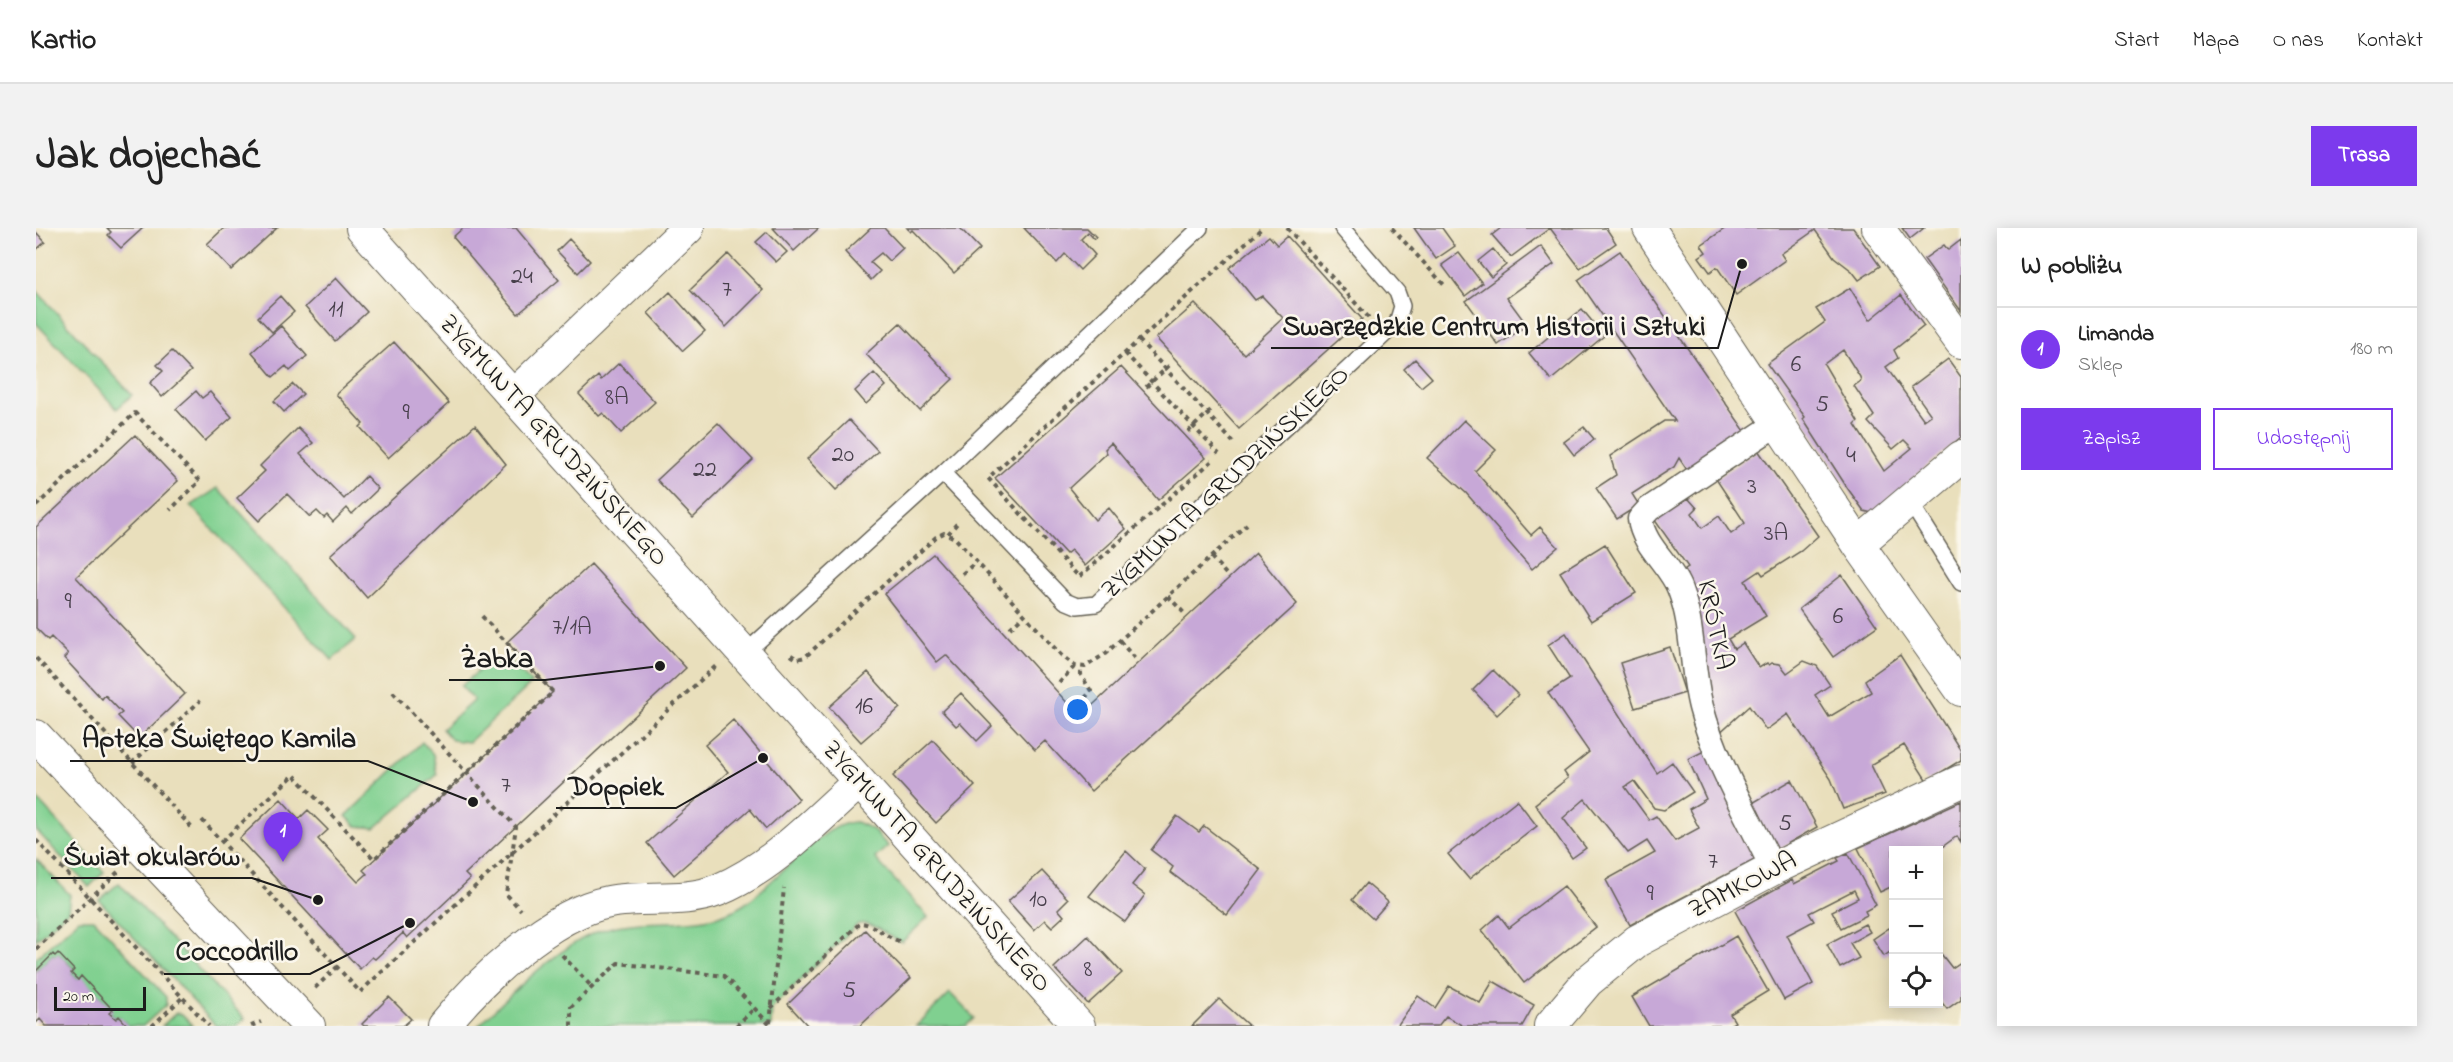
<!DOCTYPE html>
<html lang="pl">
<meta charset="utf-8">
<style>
body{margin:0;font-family:"Indie Flower",sans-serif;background:#f2f2f2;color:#222}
.controls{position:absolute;right:18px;bottom:18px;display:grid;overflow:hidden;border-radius:0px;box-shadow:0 3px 15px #0003}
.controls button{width:54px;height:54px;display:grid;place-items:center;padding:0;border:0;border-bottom:2px solid #e0e0e0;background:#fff;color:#222;font:30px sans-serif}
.scale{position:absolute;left:18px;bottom:15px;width:92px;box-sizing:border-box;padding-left:6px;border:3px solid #1c1c1c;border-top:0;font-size:16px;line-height:21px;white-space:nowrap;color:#1c1c1c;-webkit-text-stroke:4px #fbf7ec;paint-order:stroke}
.you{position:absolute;left:1042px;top:482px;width:21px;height:21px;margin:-15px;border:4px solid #fff;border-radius:50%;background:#1a73e8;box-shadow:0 0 0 9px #1a73e833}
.badge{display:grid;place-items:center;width:39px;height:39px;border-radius:50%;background:#7c3aed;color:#fff;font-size:20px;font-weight:700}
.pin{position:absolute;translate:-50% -50px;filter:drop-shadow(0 2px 3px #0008)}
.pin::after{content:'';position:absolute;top:32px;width:21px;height:18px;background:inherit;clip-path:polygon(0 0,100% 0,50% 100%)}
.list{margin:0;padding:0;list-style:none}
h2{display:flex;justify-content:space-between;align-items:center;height:78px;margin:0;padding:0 24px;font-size:26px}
h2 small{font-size:20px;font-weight:400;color:#767676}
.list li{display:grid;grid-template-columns:39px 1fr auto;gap:18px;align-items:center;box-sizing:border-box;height:84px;padding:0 24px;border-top:2px solid #e0e0e0}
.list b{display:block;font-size:22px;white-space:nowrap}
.list p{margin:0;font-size:20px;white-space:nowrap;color:#767676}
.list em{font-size:20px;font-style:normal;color:#767676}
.actions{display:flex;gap:12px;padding:18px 24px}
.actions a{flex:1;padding:14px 0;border:2px solid #7c3aed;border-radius:0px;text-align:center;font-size:21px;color:#7c3aed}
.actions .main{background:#7c3aed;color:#fff}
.icon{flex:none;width:33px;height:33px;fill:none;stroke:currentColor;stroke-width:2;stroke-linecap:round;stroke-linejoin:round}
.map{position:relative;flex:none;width:1925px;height:798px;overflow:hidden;border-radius:0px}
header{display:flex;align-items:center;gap:36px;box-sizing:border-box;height:84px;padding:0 30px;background:#fff;border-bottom:2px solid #e0e0e0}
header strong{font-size:28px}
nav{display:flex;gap:33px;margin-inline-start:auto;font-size:21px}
.intro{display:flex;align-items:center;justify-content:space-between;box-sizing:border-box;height:144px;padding:0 36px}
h1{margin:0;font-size:42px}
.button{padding:15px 27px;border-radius:0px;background:#7c3aed;color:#fff;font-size:21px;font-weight:700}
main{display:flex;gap:36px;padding:0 36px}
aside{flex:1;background:#fff;border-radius:0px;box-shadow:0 3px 15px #0003}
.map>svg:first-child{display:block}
</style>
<header>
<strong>Kartio</strong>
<nav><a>Start</a><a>Mapa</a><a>O nas</a><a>Kontakt</a></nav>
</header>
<div class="intro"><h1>Jak dojechać</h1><a class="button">Trasa</a></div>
<main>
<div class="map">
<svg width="1925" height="798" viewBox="0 0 1925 798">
<rect width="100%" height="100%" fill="#fbf7ec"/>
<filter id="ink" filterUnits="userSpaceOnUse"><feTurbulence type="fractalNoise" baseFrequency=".0167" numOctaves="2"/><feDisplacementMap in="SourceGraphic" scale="12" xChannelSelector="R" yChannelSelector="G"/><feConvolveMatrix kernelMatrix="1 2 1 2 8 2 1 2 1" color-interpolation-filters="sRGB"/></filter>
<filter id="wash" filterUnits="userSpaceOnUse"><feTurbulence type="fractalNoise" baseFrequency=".008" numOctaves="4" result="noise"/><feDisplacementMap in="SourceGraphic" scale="24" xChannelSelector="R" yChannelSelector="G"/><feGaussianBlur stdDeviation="1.35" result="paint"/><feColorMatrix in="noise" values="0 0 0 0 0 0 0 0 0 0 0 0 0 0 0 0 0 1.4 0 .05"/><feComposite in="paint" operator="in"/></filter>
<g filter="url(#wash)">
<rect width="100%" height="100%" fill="#e9dfbc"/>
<path fill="#80d090" stroke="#4e7656" stroke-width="1.5" d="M0,62L96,167L81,181L0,95Z
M182,260L320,411L296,432L155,278Z
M456,431L465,438L472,432L496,455L433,514L416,512L406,501L438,472L425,458Z
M386,514L397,526L401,547L339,600L320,598L310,588Z
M0,570L68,644L53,659L0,602Z
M820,594L836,601L852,618L839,630L892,689L866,714C851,710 837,692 822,696L736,780L735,798H442C474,767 527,713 569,701C614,687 665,704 707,677C738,657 785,594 820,594Z
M0,631L34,667L32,683L0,712Z
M83,655L209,791L201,798H180L63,672Z
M43,691H58L130,769V777L107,798H92L83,788L80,791L73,785L76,781L45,749L42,752L35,745L38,741L22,725L19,728L17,726L0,743V730Z
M914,765L938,790L930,798H880Z
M140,785L146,786L157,798H126Z"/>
<g id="blocks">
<path fill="#c7a8d7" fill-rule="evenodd" d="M71,0H107L85,20L72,7L75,4Z
M188,0H241L195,42L171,16Z
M427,0H480L523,52L482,86L417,9Z
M737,0H783L758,23Z
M835,0H848L867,20L853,33L845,25L834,34L844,43L835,52L809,24Z
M871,0H924L944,21L918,45L877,2L875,4Z
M988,0H1051L1060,9L1058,11L1052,4L1045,11L1059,27L1044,42L1029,26L1021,35Z
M1378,0H1406L1419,18L1400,31Z
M1465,0H1514L1475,29L1456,7Z
M1514,0H1570L1580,15L1544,40Z
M1690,0H1817L1844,38L1823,52L1816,43L1798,29L1779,2L1745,26L1749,32L1700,67L1681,39L1674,44L1663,29L1670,24L1665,17Z
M1866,0H1888L1874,11Z
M0,4L9,14L0,22Z
M731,4L751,24L740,34L720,14Z
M1233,8L1241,17L1251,8L1326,91L1203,201L1120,110L1159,76L1208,126L1247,90L1226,68L1219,72L1193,40Z
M533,11L554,33L542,45L521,23Z
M1925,12V83L1888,31L1908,17L1912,22Z
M1505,18L1518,36L1471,70L1491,97L1462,117L1430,73Z
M1457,21L1470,37L1455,49L1442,33Z
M1584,23L1711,206L1653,245L1643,230L1638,239L1596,266L1603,277L1581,291L1560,260L1580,247L1574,228L1628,193H1639L1542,52Z
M1423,25L1446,55L1429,68L1406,37Z
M692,26L727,62L690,99L654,62Z
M300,50L331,84L299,113L269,79Z
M1814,60L1834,92L1865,67L1888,98L1858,122L1862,130L1850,139L1888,192L1895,187L1875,159L1912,131L1925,149V209L1836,285L1828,283L1812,261L1767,191L1769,189L1731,136L1789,94L1780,81ZM1807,122L1824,149L1825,153L1818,158L1838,188L1832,194L1857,221L1868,212L1876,220L1848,243L1819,197L1822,194L1788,136Z
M634,64L669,103L647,123L612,85Z
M244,68L258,84L236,104L222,89Z
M1546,81L1568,108L1515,152L1493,125Z
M864,95L917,151L884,183L830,126Z
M245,98L271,128L254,143L250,138L237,149L216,124Z
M358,114L413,175L352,230L324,199L327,196L300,166Z
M136,123L155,143L126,169L114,155L127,143L121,137Z
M1379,131L1396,150L1385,159L1368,141Z
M583,135L619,174L585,205L567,185L563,188L543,166L562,148L565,152Z
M1085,139L1170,230L1122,272L1075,215L1069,221L1071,225L1033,260L1059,292L1073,280L1090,301L1049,338L1035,322L1030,326L959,250Z
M838,145L850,158L830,176L819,163Z
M257,156L267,166L248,184L238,173Z
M160,163L166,170L174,164L196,189L169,213L140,181Z
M813,192L842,223L800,262L771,231Z
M1428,192L1460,222L1439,243L1495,307L1504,299L1522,319L1496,341L1430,265L1391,230Z
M682,195L717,232L657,290L621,252Z
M439,197L470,236L331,370L294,327Z
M1548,199L1558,211L1538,227L1528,214Z
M262,200L277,215L264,226L308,271L330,248L342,261L316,286L311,280L297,294L291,287L288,290L281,283L274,289L251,266L223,293L201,270L229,243L224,238Z
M99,207L142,253L40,349L149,466L103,510L82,488L86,485L69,467L66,471L28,430L32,426L15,409L12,412L0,400V299Z
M1722,222L1782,308L1765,323L1727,347L1724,343L1709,353L1730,388L1692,411L1698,421L1707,415L1723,440L1731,435L1733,437L1736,435L1744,436L1751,445L1768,433L1781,438L1794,457L1779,467L1793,489L1835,464L1829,452L1864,427L1925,523V532L1891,553L1868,517L1835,537L1849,566L1807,581L1795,551L1752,486L1730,502L1713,478L1681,507L1670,464L1661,383L1649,341L1652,339L1618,291L1652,270L1661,280L1656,285L1666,300L1683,288L1695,306L1698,304L1709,295L1680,251Z
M1569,316L1600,365L1555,393L1524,344Z
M1220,325L1261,376L1055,563L1009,513L999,522L910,427L901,434L848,366L897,326L1044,489Z
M555,336L650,440L429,646L434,651L371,710L367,705L339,731L336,729L324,741L203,611L245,571L263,591L272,582L292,602L282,611L322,654L331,646L327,642L517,464L471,414Z
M1806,347L1841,398L1797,429L1763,381Z
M1530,405L1621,545L1636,534L1657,564L1628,582L1618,580L1598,553L1589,559L1613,592L1620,588L1639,613L1663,600L1653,581L1670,571L1652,531L1672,521L1722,630L1594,697L1570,652L1619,625L1611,613L1592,625L1549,571L1527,590L1550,620L1536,630L1499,576L1532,550L1528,544L1553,524L1512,465L1534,451L1512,417Z
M1634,419L1649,465L1599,480L1584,435Z
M1457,442L1482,467L1461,487L1437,462Z
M832,444L864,480L825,514L793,479Z
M925,465L956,498L941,513L924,495L920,498L906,483Z
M697,492L763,571L730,601L714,581L638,647L611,615L692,544L669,517Z
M897,512L939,558L900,595L857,548Z
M1756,552L1781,599L1737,624L1713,577Z
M1481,572L1501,598L1433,651L1412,626Z
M1925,573V614L1921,608L1902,622H1857V658L1844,664L1822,620Z
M1141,588L1163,604L1168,598L1225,642L1191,687L1134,644L1137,639L1115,622Z
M1090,623L1109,641L1096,657L1109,667L1089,694L1053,668Z
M1812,625L1840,677L1829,683L1831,687L1805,700L1796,683L1822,670L1818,662L1773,685L1778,693L1751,707L1777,756L1748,772L1699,683L1756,652L1758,656L1803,633L1801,630Z
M1006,643L1032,671L1022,681L1028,688L1016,699L1009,692L998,702L972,673Z
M1330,655L1352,674L1337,691L1316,672Z
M1528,658L1560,699L1488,755L1446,702L1463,687L1473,700Z
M1829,696L1834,704L1814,715L1823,730L1804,740L1791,716Z
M1853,700L1857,707V722L1848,728L1837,711Z
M829,702L875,750L824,798H772L752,776Z
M1052,708L1086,745L1052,776L1018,740Z
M1700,708L1732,763L1694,786L1699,794L1692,798H1613L1596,769Z
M1902,722L1916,740L1925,734V771L1911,781L1902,770Z
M22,725L38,742L35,745L42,752L45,748L77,782L73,785L80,791L83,788L92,798H10L4,791L0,795V743L17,726L19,728Z
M1457,753L1498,777L1486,798H1427L1410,788L1402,798H1361L1382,768L1399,780L1413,758L1444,775Z
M353,769L375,791L367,798H328L326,796Z
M1183,771L1213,798H1156Z"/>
</g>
</g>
<g filter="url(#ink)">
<use href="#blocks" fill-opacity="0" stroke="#646054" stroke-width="1.5"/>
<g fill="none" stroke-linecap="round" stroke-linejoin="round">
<g stroke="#646054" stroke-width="18">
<path id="service" d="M907,245L1029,373L1041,378L1060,376L1361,95L1366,78L1361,64L1306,0
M1873,272L1925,355
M708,426L907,245L1164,0"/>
</g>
<g stroke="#646054" stroke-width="27">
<path id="pedestrian" d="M1737,641C1713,590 1679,533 1665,479C1655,441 1658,399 1644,362C1635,337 1607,318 1604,291L1613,281L1742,195"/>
</g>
<g stroke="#646054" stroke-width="34">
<path id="minor" d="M326,0L1043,798
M1613,0L1822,316L1925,462
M1842,0L1925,114
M477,168L652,0
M1822,316L1925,229
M0,508L273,798
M407,798C444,752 515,685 573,674C609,667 647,676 682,662C736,640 780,592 823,554
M1514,798L1552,753L1601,713L1737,641L1925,553"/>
</g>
<path stroke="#646054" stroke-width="4" stroke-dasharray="4.5 4.5" stroke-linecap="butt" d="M1251,0L1334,91
M1356,0L1410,59
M1103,112L1197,214
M1089,125L1183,226
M1110,159L1136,135
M1152,204L1177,180
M1176,233L1043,349L952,250L1226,0
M0,278L99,185L164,253L134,282
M912,306L923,293
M1175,329L1190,346
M926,346L940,334
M1132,368L1148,385
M974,400L988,387
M1084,413L1099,431
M755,427L761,431L769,429L900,309L908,305L919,310L1025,427L1039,438L1049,439L1069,426L1211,296
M0,430L157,601
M1023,455L1039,438
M357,464L480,599L470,666L485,682
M1043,477L1055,463L1045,447V440
M96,535L164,473
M166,592L324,764L680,438
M0,612L173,798
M186,613L258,547L338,631L517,464L443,385
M0,721L84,642
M526,727L556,759
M279,760L301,739
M735,780L824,695C840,696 850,710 866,714
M734,795L748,660
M116,798L147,769
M215,798L225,794
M535,798V779L582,735L688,748L735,798
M700,798L719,780"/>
<use href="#service" stroke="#fff" stroke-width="15"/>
<use href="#pedestrian" stroke="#fff" stroke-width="24"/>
<use href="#minor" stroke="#fff" stroke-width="32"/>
</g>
</g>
<g text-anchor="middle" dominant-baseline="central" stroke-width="5" stroke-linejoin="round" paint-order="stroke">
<g font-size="24" fill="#473f4b">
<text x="486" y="49">24</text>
<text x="691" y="62">7</text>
<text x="300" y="82">11</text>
<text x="1760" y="137">6</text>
<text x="581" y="170">8A</text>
<text x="1786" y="177">5</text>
<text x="370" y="185">9</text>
<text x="807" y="227">20</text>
<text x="1815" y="228">4</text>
<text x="669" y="242">22</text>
<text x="1716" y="259">3</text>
<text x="1740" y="306">3A</text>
<text x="32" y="374">9</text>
<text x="1802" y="389">6</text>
<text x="536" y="400">7/1A</text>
<text x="828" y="479">16</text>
<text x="470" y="558">7</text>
<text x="1749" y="596">5</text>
<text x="1677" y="634">7</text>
<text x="1614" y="666">9</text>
<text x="1002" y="672">10</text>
<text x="1052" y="742">8</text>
<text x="813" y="763">5</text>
</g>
<g font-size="27" fill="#1c1c1c" stroke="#fbf7ec">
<text transform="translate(517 213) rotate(48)">ZYGMUNTA GRUDZIŃSKIEGO</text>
<text transform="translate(1190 255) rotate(-43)">ZYGMUNTA GRUDZIŃSKIEGO</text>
<text transform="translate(1678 397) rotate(78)">KRÓTKA</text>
<text transform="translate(900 639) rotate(48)">ZYGMUNTA GRUDZIŃSKIEGO</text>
<text transform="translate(1707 658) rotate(-27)">ZAMKOWA</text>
</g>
</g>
<path fill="none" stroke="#1c1c1c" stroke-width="2" d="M1706 36L1682 120H1235M624 438L509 452H413M437 574L332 533H34M727 530L640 580H520M282 672L216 650H15M374 695L274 746H128"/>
<g fill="#1c1c1c" stroke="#fbf7ec" stroke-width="2">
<circle cx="1706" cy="36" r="6"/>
<circle cx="624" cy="438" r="6"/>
<circle cx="437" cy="574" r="6"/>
<circle cx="727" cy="530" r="6"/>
<circle cx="282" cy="672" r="6"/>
<circle cx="374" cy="695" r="6"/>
</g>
<g font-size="28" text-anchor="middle" font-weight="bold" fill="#1c1c1c" stroke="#fbf7ec" stroke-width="5" stroke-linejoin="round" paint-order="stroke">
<text x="1458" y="107">Swarzędzkie Centrum Historii i Sztuki</text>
<text x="461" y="439">Żabka</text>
<text x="183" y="519">Apteka Świętego Kamila</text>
<text x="580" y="567">Doppiek</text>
<text x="116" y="637">Świat okularów</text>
<text x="201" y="732">Coccodrillo</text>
</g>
</svg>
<div class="controls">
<button>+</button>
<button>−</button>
<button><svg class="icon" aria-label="locate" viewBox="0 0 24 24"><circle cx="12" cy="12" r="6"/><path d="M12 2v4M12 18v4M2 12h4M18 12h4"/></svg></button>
</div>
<div class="scale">20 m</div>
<div class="you"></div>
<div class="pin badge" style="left:247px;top:634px">1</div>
</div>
<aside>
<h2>W pobliżu<small></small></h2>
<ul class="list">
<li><span class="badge">1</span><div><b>Limanda</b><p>Sklep</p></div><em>180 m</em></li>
</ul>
<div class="actions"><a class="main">Zapisz</a><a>Udostępnij</a></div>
</aside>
</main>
